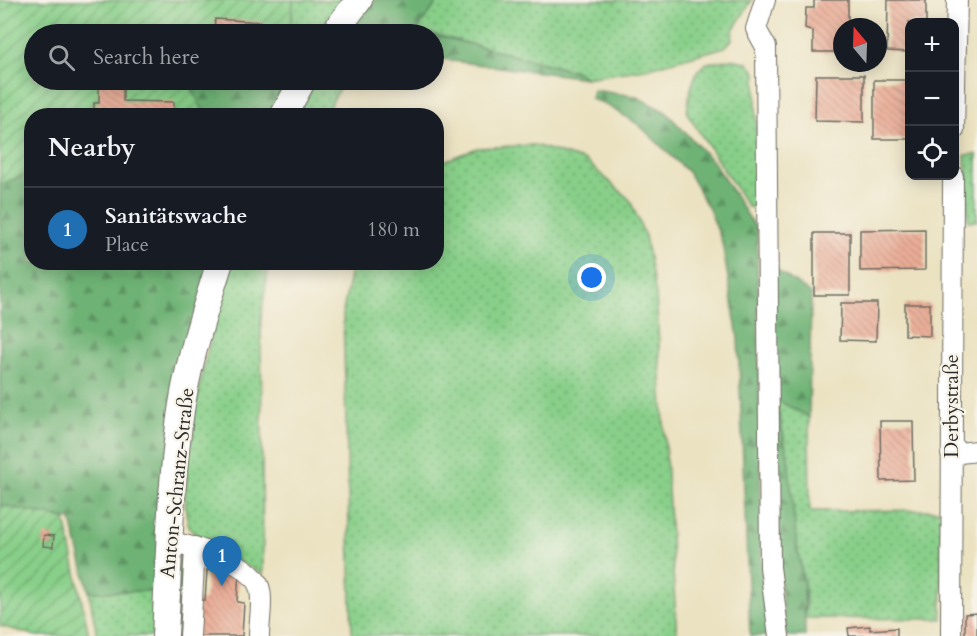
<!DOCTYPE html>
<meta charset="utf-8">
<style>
body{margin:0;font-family:Cardo,serif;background:#242831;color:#f1f3f6}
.controls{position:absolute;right:18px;top:18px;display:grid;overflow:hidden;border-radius:12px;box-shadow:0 3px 15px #0003}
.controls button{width:54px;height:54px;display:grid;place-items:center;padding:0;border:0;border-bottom:2px solid #363941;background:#171b24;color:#f1f3f6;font:30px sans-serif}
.compass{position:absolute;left:833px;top:18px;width:54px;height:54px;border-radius:50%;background:#171b24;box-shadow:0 3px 15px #0003;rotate:341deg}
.you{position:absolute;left:592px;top:278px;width:21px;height:21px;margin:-15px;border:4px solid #fff;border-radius:50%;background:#1a73e8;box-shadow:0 0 0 9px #1a73e833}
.badge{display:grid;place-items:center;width:39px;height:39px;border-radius:50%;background:#1f6fb2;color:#fff;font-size:20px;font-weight:700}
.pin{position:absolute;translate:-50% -50px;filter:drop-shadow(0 2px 3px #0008)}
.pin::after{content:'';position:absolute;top:32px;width:21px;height:18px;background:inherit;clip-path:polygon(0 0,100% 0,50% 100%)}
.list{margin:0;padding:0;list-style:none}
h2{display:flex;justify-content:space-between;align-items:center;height:78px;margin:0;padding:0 24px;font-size:26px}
h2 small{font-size:20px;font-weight:400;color:#9ea1a6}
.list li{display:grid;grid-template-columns:39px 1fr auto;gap:18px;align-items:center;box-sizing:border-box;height:84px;padding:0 24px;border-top:2px solid #363941}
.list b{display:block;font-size:22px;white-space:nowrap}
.list p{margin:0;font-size:20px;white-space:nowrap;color:#9ea1a6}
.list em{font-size:20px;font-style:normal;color:#9ea1a6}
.icon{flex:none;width:33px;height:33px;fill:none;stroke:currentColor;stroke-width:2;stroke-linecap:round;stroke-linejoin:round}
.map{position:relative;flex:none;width:977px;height:636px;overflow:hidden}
.search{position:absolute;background:#171b24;box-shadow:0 3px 15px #0003;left:24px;top:24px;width:420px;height:66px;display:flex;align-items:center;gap:15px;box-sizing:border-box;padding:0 21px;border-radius:33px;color:#9ea1a6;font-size:22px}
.panel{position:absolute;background:#171b24;box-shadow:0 3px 15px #0003;left:24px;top:108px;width:420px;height:162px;border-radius:24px}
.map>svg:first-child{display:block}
</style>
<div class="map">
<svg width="977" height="636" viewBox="0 0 977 636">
<defs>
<pattern id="grass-dots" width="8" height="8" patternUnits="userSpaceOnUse" patternTransform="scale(1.5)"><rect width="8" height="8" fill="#88cf89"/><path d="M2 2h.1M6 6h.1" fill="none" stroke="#6fa870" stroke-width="1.8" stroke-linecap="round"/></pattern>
<pattern id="forest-firs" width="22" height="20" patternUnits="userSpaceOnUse" patternTransform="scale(1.5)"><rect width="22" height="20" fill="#6eb275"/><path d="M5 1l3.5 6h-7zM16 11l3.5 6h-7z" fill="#5b9160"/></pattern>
<pattern id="garden-furrows" width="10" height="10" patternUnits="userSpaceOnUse" patternTransform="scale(1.5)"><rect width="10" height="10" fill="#88cf89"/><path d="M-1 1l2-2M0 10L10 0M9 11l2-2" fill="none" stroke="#6fa870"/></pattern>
<pattern id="building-back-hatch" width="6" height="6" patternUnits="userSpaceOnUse" patternTransform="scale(1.5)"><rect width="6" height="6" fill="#ebad97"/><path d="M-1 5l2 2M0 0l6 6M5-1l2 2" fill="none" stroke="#bf8d7b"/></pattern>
</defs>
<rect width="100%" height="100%" fill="#f7f3e8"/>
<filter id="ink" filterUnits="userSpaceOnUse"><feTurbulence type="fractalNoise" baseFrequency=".0167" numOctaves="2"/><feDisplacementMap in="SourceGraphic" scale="12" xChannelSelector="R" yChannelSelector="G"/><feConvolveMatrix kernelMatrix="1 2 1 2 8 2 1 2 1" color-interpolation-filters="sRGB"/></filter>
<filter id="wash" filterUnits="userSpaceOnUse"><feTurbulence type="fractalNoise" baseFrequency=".008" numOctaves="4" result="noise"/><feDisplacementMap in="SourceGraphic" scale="24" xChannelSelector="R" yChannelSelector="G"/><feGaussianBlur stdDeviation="1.35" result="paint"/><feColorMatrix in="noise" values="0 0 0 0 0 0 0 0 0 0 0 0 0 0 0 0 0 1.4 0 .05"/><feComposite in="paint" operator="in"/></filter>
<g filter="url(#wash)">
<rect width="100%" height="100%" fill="#ebe2c1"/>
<path fill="url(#grass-dots)" stroke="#5a7d5a" stroke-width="1.5" d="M293,0H345L317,34H290Z
M439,0H752L733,30L732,40L725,47L646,69L586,78L577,72L416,30Z
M732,59L748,63L756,73L757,208L748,207L687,113L690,91L697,71L707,63Z
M316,80H344L325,115L295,116Z
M534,145L586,161L630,200L645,236L656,295L677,636H352L343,312L352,263L436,262L437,164L477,148Z
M977,154V221H968L965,155Z
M232,263H269L261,318L263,574C244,564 199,547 190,528C171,487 215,308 232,263Z
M775,398L809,417L810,511L941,510L942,619L803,618C812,602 799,564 797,545C790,496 789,447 775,398Z
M156,591L155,636H97L89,592Z"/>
<path fill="url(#forest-firs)" stroke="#4c6e50" stroke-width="1.5" d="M373,0H439L417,30L577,72L586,78L452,61L434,56V34H364L353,24Z
M188,80H287L271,116L205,115Z
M593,90L635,96L666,112L714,163L757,230L762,586L770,636H750L738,338L722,242L710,211L688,172L638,124L603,103L591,99Z
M31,173L32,262L211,263L156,591L89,592L71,520L0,505V184Z
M773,267L811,294L809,417L775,399L788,456L797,546L804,585L805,636H786C771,514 774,390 773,267Z
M189,550L184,636H175L179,553Z"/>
<path fill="url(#garden-furrows)" stroke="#5a7d5a" stroke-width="1.5" d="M0,0H293L290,34H34V80H188L205,115L32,116L31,173L0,184Z
M0,505L65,519L89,636H37L0,626Z"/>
<g id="blocks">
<path fill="url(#building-back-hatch)" d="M814,0H848V27H842V52H813V31L805,28L806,8H814Z
M888,0H926V22H909V52L887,51Z
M215,19L261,22L260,34H214Z
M816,75H864V122L815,121Z
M874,80H909V139H874Z
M99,82H123V101L174,102V116H94V103H99Z
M925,229V270L860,271V230Z
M814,233H850V295H814Z
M841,303H877L876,341L840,340Z
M905,304H930V336L905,335Z
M880,421H913L914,480L881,481Z
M44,535L54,536L53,547L43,546Z
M207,570L239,572L237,602L244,603L242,636H196L198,600H205Z
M977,613V636H965V614Z
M870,626V630L897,628V636H849L848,628Z"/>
</g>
</g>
<g filter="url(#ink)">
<use href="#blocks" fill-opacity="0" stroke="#6e6b60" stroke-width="1.5"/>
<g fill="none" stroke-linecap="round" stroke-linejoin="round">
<g stroke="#6e6b60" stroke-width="22">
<path id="minor" d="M765,0L756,29L766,47L770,567L779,636
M954,130L957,0
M951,454L977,451
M170,542C194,546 254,562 260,590C263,603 259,622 259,636
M190,636L195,547
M951,636L953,176"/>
</g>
<g stroke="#6e6b60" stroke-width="28">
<path id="major" d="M333,34L359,0
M283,116L303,80
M165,636C169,559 170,480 182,404C190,356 205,309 220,262"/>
</g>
<use href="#minor" stroke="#fff" stroke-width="20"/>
<use href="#major" stroke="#fff" stroke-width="26"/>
</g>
</g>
<g text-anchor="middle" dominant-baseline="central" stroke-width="4.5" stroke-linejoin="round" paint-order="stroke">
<g font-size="20" fill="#2b2b2b" stroke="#f7f3e8">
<text transform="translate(951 406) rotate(-90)">Derbystraße</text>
<text transform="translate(177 483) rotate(-84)">Anton-Schranz-Straße</text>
</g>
</g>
</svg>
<div class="controls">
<button>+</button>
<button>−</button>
<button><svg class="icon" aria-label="locate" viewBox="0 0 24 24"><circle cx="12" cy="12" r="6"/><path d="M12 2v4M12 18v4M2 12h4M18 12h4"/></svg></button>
</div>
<svg class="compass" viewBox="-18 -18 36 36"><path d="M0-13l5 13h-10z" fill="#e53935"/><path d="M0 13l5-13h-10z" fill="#9ea1a6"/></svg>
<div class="you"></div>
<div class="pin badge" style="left:222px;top:586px">1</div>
<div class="search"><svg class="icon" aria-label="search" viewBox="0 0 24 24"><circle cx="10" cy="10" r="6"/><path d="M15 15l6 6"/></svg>Search here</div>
<section class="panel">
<h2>Nearby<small></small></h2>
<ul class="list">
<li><span class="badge">1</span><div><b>Sanitätswache</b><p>Place</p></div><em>180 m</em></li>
</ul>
</section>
</div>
